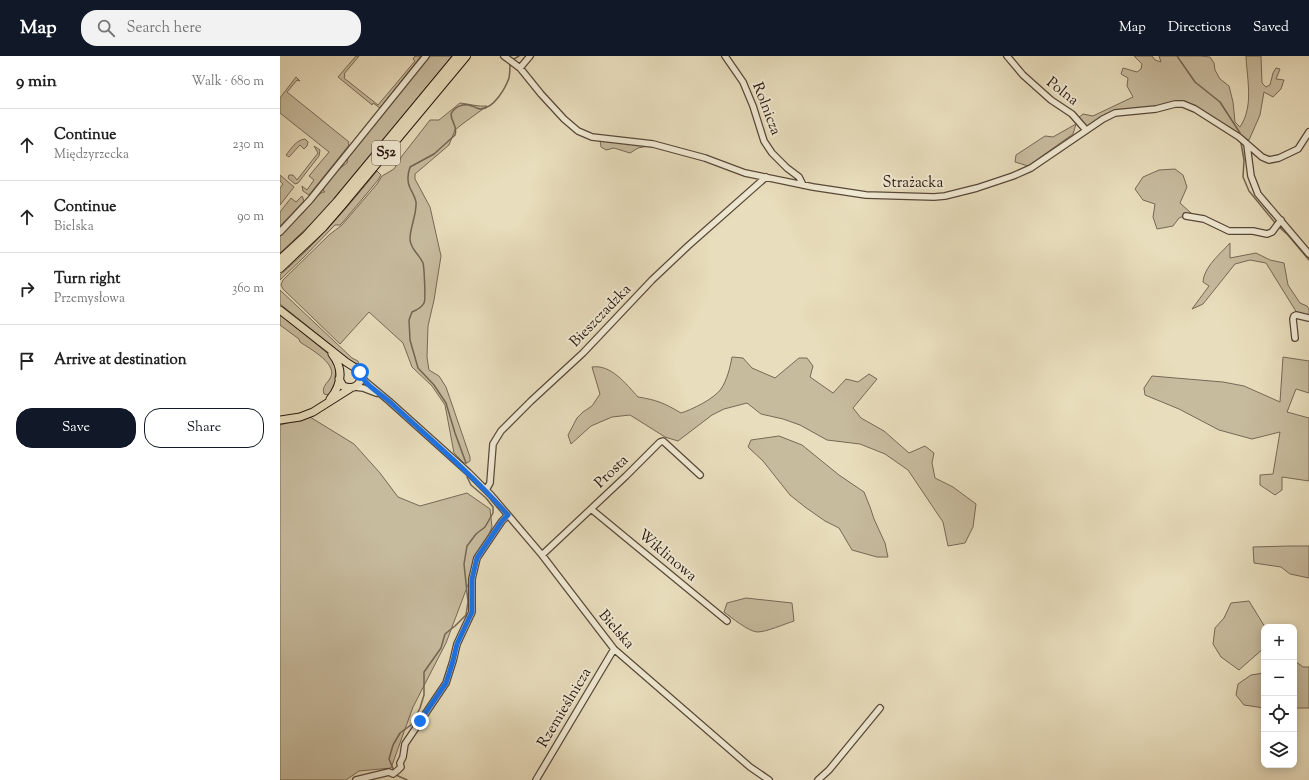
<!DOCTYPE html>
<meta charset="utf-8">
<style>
body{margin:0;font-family:"Sorts Mill Goudy",serif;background:#f2f2f2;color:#222}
.controls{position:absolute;right:12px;bottom:12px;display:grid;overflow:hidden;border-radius:8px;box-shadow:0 2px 10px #0003}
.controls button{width:36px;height:36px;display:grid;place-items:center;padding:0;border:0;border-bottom:1px solid #e0e0e0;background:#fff;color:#222;font:20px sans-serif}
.stop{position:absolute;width:12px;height:12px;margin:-9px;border:3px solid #1a73e8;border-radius:50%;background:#fff}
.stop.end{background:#1a73e8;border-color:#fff;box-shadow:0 1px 4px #0008}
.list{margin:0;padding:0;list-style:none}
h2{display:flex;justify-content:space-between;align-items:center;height:52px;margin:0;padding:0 16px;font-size:17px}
h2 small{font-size:13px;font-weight:400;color:#767676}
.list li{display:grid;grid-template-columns:26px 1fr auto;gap:12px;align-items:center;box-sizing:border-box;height:72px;padding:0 16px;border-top:1px solid #e0e0e0}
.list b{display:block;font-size:15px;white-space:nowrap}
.list p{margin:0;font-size:13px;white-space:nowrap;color:#767676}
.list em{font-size:13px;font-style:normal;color:#767676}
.actions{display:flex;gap:8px;padding:12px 16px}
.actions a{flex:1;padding:9px 0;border:1px solid #111827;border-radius:16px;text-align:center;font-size:14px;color:#111827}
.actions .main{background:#111827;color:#fff}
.icon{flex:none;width:22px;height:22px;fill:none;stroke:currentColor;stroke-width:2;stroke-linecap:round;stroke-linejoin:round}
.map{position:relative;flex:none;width:1029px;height:724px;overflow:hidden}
header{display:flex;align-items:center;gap:24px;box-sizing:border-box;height:56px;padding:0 20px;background:#111827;color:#fff}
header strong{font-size:19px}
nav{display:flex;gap:22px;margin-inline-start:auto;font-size:14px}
.search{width:280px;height:36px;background:#f2f2f2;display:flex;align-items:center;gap:10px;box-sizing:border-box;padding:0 14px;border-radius:16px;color:#767676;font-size:15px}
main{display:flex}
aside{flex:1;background:#fff}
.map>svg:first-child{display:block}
</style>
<header>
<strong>Map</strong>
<div class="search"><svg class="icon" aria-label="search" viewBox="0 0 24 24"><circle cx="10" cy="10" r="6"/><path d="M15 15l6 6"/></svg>Search here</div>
<nav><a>Map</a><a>Directions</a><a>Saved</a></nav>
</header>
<main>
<aside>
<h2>9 min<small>Walk · 680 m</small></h2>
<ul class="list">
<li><svg class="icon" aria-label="ahead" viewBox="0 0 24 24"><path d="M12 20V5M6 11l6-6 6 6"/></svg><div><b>Continue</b><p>Międzyrzecka</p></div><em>230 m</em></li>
<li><svg class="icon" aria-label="ahead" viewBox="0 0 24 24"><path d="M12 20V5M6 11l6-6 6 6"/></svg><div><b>Continue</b><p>Bielska</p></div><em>90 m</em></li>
<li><svg class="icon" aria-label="right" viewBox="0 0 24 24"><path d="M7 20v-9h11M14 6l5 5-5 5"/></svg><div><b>Turn right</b><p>Przemysłowa</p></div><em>360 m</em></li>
<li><svg class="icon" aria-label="arrive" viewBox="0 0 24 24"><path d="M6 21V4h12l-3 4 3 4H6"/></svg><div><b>Arrive at destination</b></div></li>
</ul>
<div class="actions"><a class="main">Save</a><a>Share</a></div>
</aside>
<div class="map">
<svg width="1029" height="724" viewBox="0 0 1029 724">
<rect width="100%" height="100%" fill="#e8ddbc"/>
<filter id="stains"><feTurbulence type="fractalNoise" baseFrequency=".005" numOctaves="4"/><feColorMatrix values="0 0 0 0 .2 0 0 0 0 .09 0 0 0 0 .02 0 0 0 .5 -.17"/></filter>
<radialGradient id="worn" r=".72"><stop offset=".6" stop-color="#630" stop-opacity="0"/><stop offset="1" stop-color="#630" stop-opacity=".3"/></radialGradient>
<path fill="#c7bb9e" stroke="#776856" d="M76,0H79L64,18L65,19L64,22L98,49L135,5L133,3L135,0H141L100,52L93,47L92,49L91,48L58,21Z
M148,0H172L56,141L34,165L0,197V180L22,158L36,140L43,136H45L43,134L44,130L55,116L67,107L68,100Z
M854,0H872L875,4L881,6L879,0H920L930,1L934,7L935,14L940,23L949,30L953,46L955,66L960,71C974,50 967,24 966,0H981L982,27L986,31L990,29L993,17L996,12L1000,13L996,23L1004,24L1001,33L993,41L984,36L980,59L969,84L965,83L903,46L822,61L807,70L802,69L798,62L803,58L813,60L853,41L847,30L848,22L841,18L843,12L857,16L861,13L862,8Z
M16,21L20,25L17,24L7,36L69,86L68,88L69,89L29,139L23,135L22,130L27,134L34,124L29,120L49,96L0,57V42Z
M180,47C190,48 198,51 207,50L181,69L175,74L169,89L135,118V123L150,151L161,200L154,244L148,270L147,301L149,314L159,320L166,331L190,401V405L187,407H184L174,397L165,349L152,330L132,311L123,287L89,256L60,288L3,233L1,229L3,224L49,179L62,169L97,128L102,120L114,113L122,100L150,64H159Z
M796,68L793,78L748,110L735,106L736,99L765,80L773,81Z
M25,83L28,86L27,90L24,93L20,89L9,101L6,99C11,93 16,84 25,83Z
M320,84L373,89L358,92L350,97L334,92L326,94L321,91Z
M34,90L40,94L39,100L18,127L15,128L8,122L9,119H13L17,124L38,97Z
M895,113L903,119L907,131L900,147L911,157L899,162L893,170L877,173L873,161L875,148L863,144L855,133L863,121L879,114Z
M97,115L101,119L98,124L63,166L60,169H55L24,201L0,224V219C36,188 67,152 97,115Z
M0,119L14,131L0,149V132L3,128L0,125Z
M22,140L24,145L0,170V156L11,142L16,146Z
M950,187V202L976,197L990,204L1004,207L1008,229L1020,247L1027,250L1029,253V260L1017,257L986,207L970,204L955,208L923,248L912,253L929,230L923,226C924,211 940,198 950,187Z
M0,234L72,302L78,305L79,308L68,305L55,292L0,248Z
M0,258L52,301L57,314L55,320L56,328L49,339L44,338C42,332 45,329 49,324C61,309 30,293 20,286L19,283L0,269Z
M452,301L463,302L472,312L495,322L519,302H527L533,310L530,321L553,337L566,323L578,326L589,318L597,323L573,352L581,362L604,375L629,397L645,390L654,397L652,407L655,422L673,431L696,448L693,471L685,487L668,490L663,466L628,414L605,398L580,388L547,384L520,369L503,363L481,358L467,347L444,353L432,359L398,385L385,381L350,359L332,361L311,370L291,388L288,379L297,362L303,356L312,350L320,338L312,311C331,308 346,328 358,341C377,344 384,347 401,357C411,354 434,343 441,333C447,324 450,312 452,301Z
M1003,301L1029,305V337L1016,333L1007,356L1029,362V425L1002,421V434L995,439L980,429V419L993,418L1000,376L972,383L939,374L899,353L865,339L864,332L872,320L943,326L964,330L1000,346Z
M30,361L74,388L100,417L118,441L140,450L187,437L210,453L212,471L189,526L166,587L133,651L111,712L79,715L66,724H0V369Z
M499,380L522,389L559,419L584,436L590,451L594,463L605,487L608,501H597L572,494L559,472L545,465L525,451L510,439L483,405L468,391L471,384Z
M1010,490H1029V522L1010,518L1001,511L974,507L973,491Z
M466,542L512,547L514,565C504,568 487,576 477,576C468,575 452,562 444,556L447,547Z
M969,545L985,571L984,592L959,614L941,601L933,588L935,572L944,562L951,547Z
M1015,605L1023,611H1029V652H1014Z
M984,617V652L964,649L956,639L958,628L971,619Z"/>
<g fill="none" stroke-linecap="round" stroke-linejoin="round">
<path stroke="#736552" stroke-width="1.5" d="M897,0L915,26L940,46L960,77
M232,4L239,0
M961,87L964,104L963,121L969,135L996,168
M999,171L1008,179L1029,204
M186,407L175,377L166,347L154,329L138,312L130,284L129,264L132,256C137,254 142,251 144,247C146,244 144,210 143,207C139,198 130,193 130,183C130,171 137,158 136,146C135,141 132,136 130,132C127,126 128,117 130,111L154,98L175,79C178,70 171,66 171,58C175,50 184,47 192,50C196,51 197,53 201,53C214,52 225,33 229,22C230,17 230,11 230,6
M114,715L109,703L113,689L120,677L131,669L140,652L144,639V616L161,592L165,578L175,570L186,559L188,546L184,508L187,490L196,478L205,471L213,457V451L206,442L191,429L187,421
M116,719L127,724"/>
<g stroke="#574839" stroke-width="8">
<path id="minor" d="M224,0L240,12L261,38L284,63L298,75L312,81L373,88L425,102L465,117L533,131L586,139L654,141L665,140L697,132L733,120L751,112L823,63L835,57L876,53L895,48H903L915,53L959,81L982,101L989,104L999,102L1018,93L1029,76
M445,0L463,26L473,50L484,85L492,97L507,112L519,121L523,129
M727,0L743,19L771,44L792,58L806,74
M240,12L250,0
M967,89L971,120L978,138L1029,198
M906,160L924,163L949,175H973L987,178L992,176L1001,164
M0,176L30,144L146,0
M1015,282L1013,263L1014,260L1016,259L1029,262
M81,319L85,325L109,345L188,416L211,439L262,499L334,593L470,711L489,724
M74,331L83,332L96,337
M206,434L210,427L213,388L221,375L251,345L303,297L372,224L408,190L486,121
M311,453L447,565
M262,499L346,420L380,386L383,385L420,419
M76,724L109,716L113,718L118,714L121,711L120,707L123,701L125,688L166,627L173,605L177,588L192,556V523L197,502L222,465L228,459
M256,724L334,593
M538,724L549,714L600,652"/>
</g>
<g stroke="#27160d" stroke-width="9">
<path id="major" d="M0,254L56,298L66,306L77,313L81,319C81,330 73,334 63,330L59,323
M50,343C62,328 64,313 52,298
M0,364L20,361L33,356L71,332"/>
</g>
<g stroke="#27160d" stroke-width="10">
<path id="highway" d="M0,204L26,180L57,146L178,0
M0,212L43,171L62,149L186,0"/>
</g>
<use href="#minor" stroke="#f0e9d3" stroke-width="5.5"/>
<use href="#major" stroke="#e8ddbc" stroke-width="7"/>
<use href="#highway" stroke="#e8ddbc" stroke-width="8"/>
</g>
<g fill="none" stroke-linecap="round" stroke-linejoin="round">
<path stroke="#1a73e8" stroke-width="5" d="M80,316C84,329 100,337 110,346C150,383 192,418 228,459L222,465L197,502L192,523V556L177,588L173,605L166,627L140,665"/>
</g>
<g text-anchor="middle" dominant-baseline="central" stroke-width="4" stroke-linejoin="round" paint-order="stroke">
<rect fill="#f0e9d3" stroke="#635548" stroke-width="1" x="92" y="85" width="28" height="24" rx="3"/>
<g font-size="14" font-weight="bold" fill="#27160d">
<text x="106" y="97">S52</text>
</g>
<g font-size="15" fill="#27160d" stroke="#f0e9d3">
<text transform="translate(782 36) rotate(38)">Polna</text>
<text transform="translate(486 53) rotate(69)">Rolnicza</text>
<text x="633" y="127">Strażacka</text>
<text transform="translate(321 260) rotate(-46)">Bieszczadzka</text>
<text transform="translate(332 416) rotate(-44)">Prosta</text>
<text transform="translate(387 500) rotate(40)">Wiklinowa</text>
<text transform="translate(336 574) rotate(49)">Bielska</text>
<text transform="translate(285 652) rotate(-59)">Rzemieślnicza</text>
</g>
</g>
<rect width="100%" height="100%" filter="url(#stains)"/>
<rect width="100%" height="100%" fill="url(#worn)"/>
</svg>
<div class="controls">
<button>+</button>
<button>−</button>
<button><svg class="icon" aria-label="locate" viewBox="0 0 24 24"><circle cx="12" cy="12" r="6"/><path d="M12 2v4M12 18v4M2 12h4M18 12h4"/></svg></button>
<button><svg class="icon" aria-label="layers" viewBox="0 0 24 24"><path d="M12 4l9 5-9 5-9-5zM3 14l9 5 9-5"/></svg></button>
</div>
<div class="stop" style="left:80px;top:316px"></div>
<div class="stop end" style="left:140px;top:665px"></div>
</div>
</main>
